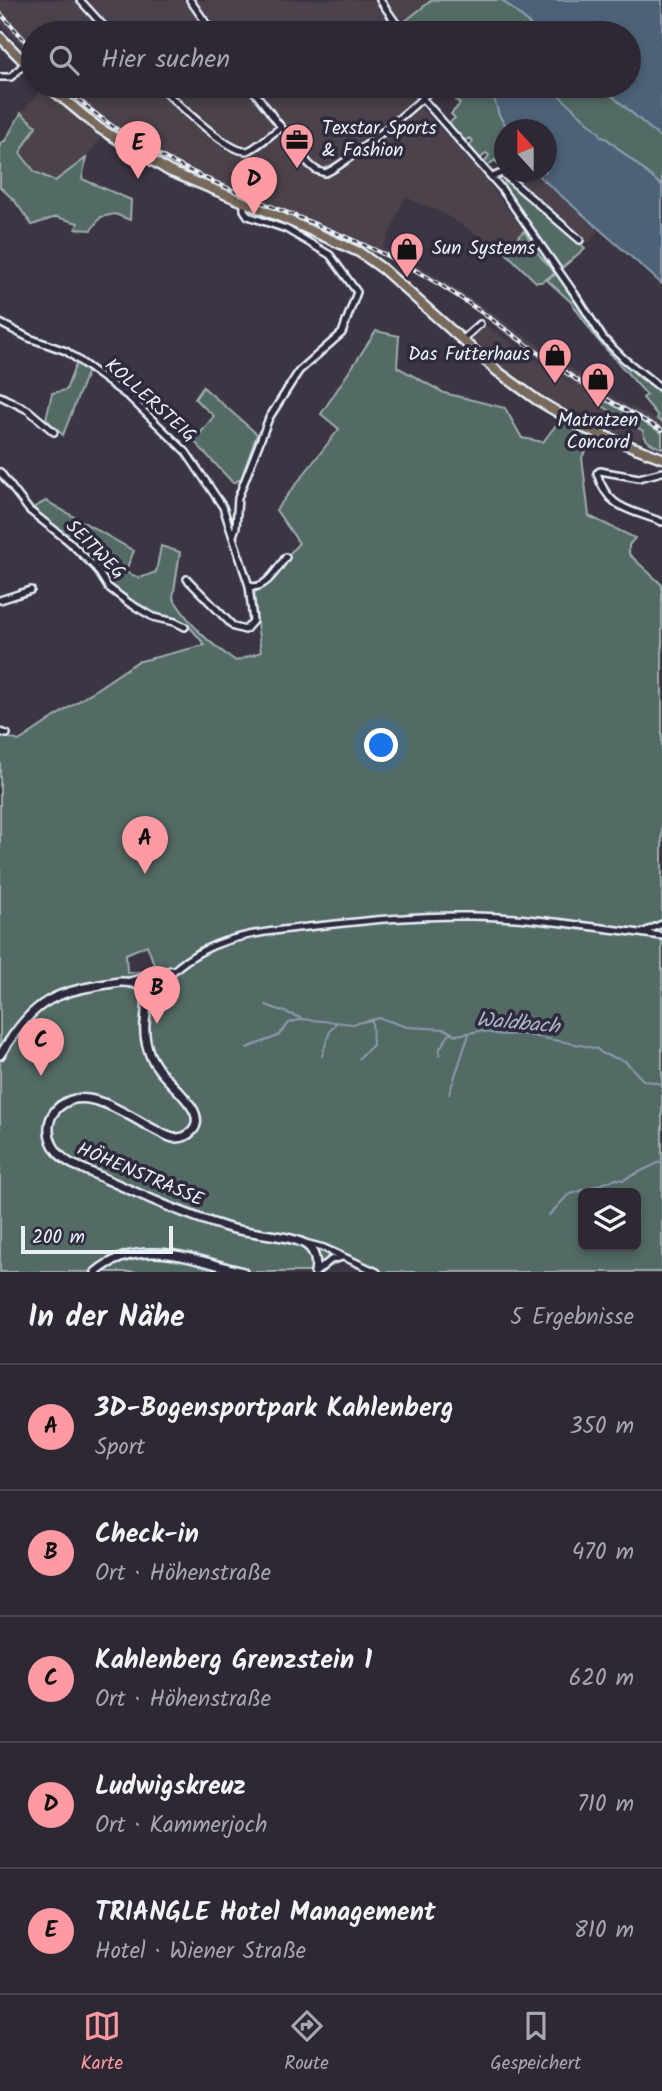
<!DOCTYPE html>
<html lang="de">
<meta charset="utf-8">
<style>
body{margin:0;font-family:Kalam,sans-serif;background:#35303b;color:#f1f3f6}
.controls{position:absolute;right:21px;bottom:21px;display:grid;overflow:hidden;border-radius:10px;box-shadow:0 4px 10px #0003}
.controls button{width:63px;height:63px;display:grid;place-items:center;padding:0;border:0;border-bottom:2px solid #48444e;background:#2d2833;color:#f1f3f6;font:35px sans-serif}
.compass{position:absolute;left:494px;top:119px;width:63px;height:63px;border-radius:50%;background:#2d2833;box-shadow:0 4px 10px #0003;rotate:339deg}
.scale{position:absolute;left:21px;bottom:18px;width:152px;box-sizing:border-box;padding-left:7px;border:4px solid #e8f1f8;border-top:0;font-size:19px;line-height:24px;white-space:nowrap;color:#e8f1f8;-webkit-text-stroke:5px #2f2a3d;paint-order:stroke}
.you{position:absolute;left:382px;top:746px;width:24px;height:24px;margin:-18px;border:5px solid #fff;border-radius:50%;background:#1a73e8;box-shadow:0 0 0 10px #1a73e833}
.badge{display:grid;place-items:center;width:46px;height:46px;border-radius:50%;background:#ff9aa2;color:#111;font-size:23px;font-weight:700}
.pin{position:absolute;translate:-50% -58px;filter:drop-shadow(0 2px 4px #0008)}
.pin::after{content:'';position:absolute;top:37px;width:24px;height:21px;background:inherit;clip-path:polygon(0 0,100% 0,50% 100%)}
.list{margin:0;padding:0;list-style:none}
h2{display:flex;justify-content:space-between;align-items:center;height:91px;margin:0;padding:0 28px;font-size:30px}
h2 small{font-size:23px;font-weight:400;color:#a7a6ac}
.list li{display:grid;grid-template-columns:46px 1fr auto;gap:21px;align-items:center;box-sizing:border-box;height:126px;padding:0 28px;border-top:2px solid #48444e}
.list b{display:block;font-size:26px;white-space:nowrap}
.list p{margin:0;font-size:23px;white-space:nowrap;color:#a7a6ac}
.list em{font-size:23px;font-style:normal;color:#a7a6ac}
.icon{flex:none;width:38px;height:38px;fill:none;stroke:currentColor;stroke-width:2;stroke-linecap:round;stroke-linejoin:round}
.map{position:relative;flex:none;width:662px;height:1272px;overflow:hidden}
.search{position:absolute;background:#2d2833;box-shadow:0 4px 10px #0003;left:21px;right:21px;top:21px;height:77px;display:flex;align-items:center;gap:18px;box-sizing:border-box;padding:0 24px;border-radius:38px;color:#a7a6ac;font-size:26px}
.sheet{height:721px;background:#2d2833}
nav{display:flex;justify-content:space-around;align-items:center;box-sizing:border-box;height:98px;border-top:2px solid #48444e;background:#2d2833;font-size:19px;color:#a7a6ac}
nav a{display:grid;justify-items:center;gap:4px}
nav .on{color:#ff9aa2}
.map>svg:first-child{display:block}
</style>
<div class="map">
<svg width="662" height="1272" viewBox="0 0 662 1272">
<rect width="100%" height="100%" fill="#3c3544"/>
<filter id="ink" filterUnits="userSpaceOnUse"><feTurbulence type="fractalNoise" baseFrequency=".0143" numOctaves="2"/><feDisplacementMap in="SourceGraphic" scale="14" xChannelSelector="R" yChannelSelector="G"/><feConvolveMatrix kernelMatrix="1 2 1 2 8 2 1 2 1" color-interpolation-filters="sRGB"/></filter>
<g filter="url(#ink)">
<path fill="#4c424c" d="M0,0H432V1L404,22L410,33H33V58L0,23Z
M62,86H439L417,105L469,157L524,231L505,252L442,213L405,197L383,248L421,267L470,298L616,399L662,422V433L602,405L643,432L641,441L599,427L558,408L498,366L465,339L482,323L581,390L464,303L425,278L368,250L155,155L106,125L84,108Z
M42,89L101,137L86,158L55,181L35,172L20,153L36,126L21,113Z
M507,172H536L598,231L588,243Z"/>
<path fill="#536a65" stroke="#9eaeae" stroke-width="2" fill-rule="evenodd" d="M432,0H502L540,33H410L404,22Z
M442,86H502L495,93L499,115L508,129L504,130V165L501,167L495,160L487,166L484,164L489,155L486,153L480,159L469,147L473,141L469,138L464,141L450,126L449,123L455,118L451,114L460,104Z
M544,86H601L662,139V186L607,139L601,137Z
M21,113L36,126L20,153L35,172L55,181L86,158L82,179L131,200L130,220L115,214L101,217L91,230L76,229L78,223L56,217L32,225L14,200L0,187V143L5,141Z
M504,178L585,248L561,269L505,187Z
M524,231L540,256L555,273L541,282H536L505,252Z
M556,274L602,341L641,379L662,392V422L657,419L658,416L643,398L647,395L596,338L571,302L547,280Z
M376,331L399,336L397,367L444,393L505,408L522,438L543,442L559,421L603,443L588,448L582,457L589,516L635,538L629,545V554L662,585V1272H373C351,1262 343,1254 323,1272H0V735L19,741L137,662L205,645L189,626L165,619V616L153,612L109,588L98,570L65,539L29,510L46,501L134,551L125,572L140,578L156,572L161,546L180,552L173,598C192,627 207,642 236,661L261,652L253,595L299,543L276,510L339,429L321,414ZM147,945L156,970L127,973L126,954ZM583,1193H636V1246H583Z
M79,356L96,369L87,373L63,435L46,419L52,393L66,390Z
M203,387L257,434L241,479L233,483L194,441L214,416L195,399Z
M606,401L662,433V448C654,446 644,441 643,431L601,405Z"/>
<path fill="#4d6278" stroke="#8b9bab" stroke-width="2" d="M502,0H662V139L601,86H629V33H540Z
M502,86H544L547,89L551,88L599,132L601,137L607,139L662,186V284L540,177L536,172H546V130L508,129L499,115L494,98Z"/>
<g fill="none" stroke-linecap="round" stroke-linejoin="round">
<path stroke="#8b9bab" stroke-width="2" d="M266,1005L301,1018
M247,1048L278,1036L289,1023L302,1019L353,1024L380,1018L407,1027L444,1029L456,1035L480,1031L502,1035L521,1034L581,1045L597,1049L603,1054L625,1061L643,1080L662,1084
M439,1055L440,1048L451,1032
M322,1056L330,1031L336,1023
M359,1058L373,1045L372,1020
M449,1094L469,1034
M549,1215L568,1195L616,1179L623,1180L662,1161"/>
<g stroke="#e8f1f8" stroke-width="10">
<path id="street" d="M80,0L110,33
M190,0L213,33
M380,0L403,33
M0,77H11L25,63
M159,86C173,99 227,152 246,151C253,151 274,132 281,127
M250,86L309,164L316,170L325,173C340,169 423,100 434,86
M422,98L501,188L579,300L603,338L624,359L662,389
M492,177L502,173L580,240
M0,323L29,338L66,351L130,398L186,452L223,507L249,586L253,621L245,630L234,627L187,579
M462,340L480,324
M0,396L28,410L54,432
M0,472L29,510L67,540L96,568L108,587L129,603L153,617L175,622L185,627
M662,472L639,478L600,471L597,473C608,510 630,509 662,522
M233,536L236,527L238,498L269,418L299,371L342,333L357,292L330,255L286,229L248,216L244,210V202
M249,586C265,591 277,569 286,557
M0,600L31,590
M0,732L7,734
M644,932L662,924
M130,981L171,970
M148,1005C161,979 179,963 204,950C235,934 273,931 307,927C361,921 417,915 472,916C535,917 599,928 662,936
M305,1243L324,1248L377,1272
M316,1272L331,1260L342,1257"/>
</g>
<g stroke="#e8f1f8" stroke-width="12">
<path id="secondary" d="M0,1055C37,996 54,992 120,982C152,981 147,1001 145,1023C144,1034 146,1045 150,1055C160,1078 183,1090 194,1111C202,1128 188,1139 173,1138C145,1129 101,1090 71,1100C38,1112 45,1150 72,1164C122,1186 173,1211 226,1227C248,1234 286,1234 305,1244C315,1250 317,1262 315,1272
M96,1272C139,1236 195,1260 243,1272"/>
</g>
<g stroke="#e8f1f8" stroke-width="13">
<path id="primary" d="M0,37L33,71
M48,86L99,128L169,171L285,219L359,252L383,269L497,371L537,400L586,429L662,458"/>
</g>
<use href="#street" stroke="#2f2a3d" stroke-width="5"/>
<use href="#secondary" stroke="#2f2a3d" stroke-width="7"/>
<use href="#primary" stroke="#77695c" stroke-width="8"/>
<g stroke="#e8f1f8" stroke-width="4.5">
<path id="rail" d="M0,13L33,49
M64,86C159,180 298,207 413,269C472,301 524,345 580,382C606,400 634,415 662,430"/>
</g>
<use href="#rail" stroke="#2f2a3d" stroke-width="2" stroke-dasharray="5" stroke-linecap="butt"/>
</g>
</g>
<defs>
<g id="office-pin" transform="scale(1.75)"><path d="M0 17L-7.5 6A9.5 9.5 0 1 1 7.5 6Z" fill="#ff9aa2" stroke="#2f2a3d"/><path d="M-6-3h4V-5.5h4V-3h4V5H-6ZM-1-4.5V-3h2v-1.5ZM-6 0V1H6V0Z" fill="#111"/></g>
<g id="shop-pin" transform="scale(1.75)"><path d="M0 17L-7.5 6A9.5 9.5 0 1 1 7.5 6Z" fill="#ff9aa2" stroke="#2f2a3d"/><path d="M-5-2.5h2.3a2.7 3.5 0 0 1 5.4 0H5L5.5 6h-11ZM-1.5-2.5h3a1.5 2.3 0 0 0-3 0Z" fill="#111"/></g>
</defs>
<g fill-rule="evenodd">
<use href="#office-pin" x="297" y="140"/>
<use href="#shop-pin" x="407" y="249"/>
<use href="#shop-pin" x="555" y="355"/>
<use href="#shop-pin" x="598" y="379"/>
</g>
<g text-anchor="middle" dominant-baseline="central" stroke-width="7" stroke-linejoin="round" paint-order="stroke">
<g font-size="19" fill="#e8f1f8" stroke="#2f2a3d" text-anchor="start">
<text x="322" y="129">Texstar Sports<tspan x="322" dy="22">&amp; Fashion</tspan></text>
<text x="432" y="249">Sun Systems</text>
<text x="530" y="355" text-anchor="end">Das Futterhaus</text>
<text x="598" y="421" text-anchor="middle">Matratzen<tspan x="598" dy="22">Concord</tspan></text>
</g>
<g font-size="19" fill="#e8f1f8" stroke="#2f2a3d">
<text transform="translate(150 401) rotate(42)">KOLLERSTEIG</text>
<text transform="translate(95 550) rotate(45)">SEITWEG</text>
<text transform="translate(140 1175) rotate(23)">HÖHENSTRASSE</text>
</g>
<g font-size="21" font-style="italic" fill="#aab8c5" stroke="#2f2a3d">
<text transform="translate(518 1024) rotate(5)">Waldbach</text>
</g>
</g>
</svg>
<div class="controls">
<button><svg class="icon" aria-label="layers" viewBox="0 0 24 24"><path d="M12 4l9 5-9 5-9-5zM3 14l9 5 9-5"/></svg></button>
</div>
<svg class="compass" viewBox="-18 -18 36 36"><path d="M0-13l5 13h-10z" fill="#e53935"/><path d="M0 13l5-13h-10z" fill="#a7a6ac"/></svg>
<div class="scale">200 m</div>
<div class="you"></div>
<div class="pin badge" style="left:145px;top:874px">A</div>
<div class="pin badge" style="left:157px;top:1024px">B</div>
<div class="pin badge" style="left:41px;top:1076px">C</div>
<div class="pin badge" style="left:254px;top:215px">D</div>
<div class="pin badge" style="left:138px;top:179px">E</div>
<div class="search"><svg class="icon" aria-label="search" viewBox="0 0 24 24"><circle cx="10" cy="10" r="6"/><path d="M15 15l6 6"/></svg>Hier suchen</div>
</div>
<section class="sheet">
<h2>In der Nähe<small>5 Ergebnisse</small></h2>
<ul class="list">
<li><span class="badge">A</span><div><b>3D-Bogensportpark Kahlenberg</b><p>Sport</p></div><em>350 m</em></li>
<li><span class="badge">B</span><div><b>Check-in</b><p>Ort · Höhenstraße</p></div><em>470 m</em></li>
<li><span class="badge">C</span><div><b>Kahlenberg Grenzstein 1</b><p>Ort · Höhenstraße</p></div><em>620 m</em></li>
<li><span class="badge">D</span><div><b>Ludwigskreuz</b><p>Ort · Kammerjoch</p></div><em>710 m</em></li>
<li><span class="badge">E</span><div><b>TRIANGLE Hotel Management</b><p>Hotel · Wiener Straße</p></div><em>810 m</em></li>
</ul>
</section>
<nav>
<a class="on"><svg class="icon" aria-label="map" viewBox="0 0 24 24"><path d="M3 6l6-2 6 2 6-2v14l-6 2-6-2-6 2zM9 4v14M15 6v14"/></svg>Karte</a>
<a><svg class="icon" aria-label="directions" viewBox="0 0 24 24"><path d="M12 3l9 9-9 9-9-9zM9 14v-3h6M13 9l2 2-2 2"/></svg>Route</a>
<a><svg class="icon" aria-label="saved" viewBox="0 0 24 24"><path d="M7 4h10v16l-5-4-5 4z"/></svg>Gespeichert</a>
</nav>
